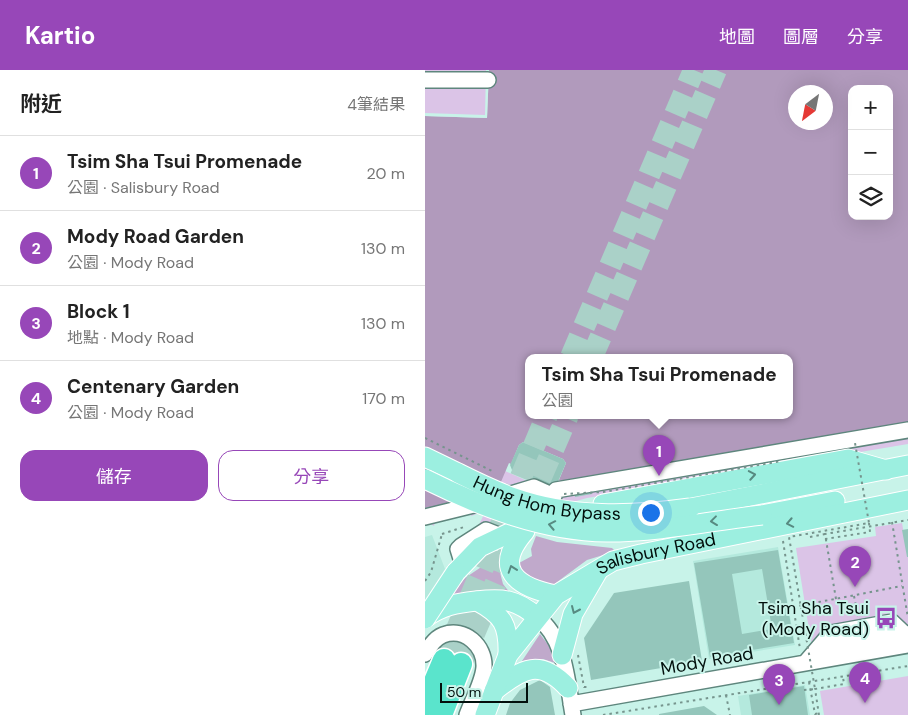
<!DOCTYPE html>
<html lang="zh-TW">
<meta charset="utf-8">
<style>
body{margin:0;font-family:"DM Sans","Noto Sans TC",sans-serif;background:#f6f6f6;color:#222}
.controls{position:absolute;right:15px;top:15px;display:grid;overflow:hidden;border-radius:10px;box-shadow:0 5px 20px #0002}
.controls button{width:45px;height:45px;display:grid;place-items:center;padding:0;border:0;border-bottom:1px solid #e0e0e0;background:#fff;color:#222;font:25px sans-serif}
.compass{position:absolute;left:363px;top:15px;width:45px;height:45px;border-radius:50%;background:#fff;box-shadow:0 5px 20px #0002;rotate:212deg}
.scale{position:absolute;left:15px;bottom:12px;width:88px;box-sizing:border-box;padding-left:5px;border:2px solid #020f0c;border-top:0;font-size:14px;line-height:18px;white-space:nowrap;color:#020f0c;-webkit-text-stroke:4px #c8f3e9;paint-order:stroke}
.you{position:absolute;left:225px;top:442px;width:18px;height:18px;margin:-12px;border:4px solid #fff;border-radius:50%;background:#1a73e8;box-shadow:0 0 0 8px #1a73e833}
.badge{display:grid;place-items:center;width:32px;height:32px;border-radius:50%;background:#9747b8;color:#fff;font-size:16px;font-weight:700}
.pin{position:absolute;translate:-50% -41px;filter:drop-shadow(0 1px 2px #0008)}
.pin::after{content:'';position:absolute;top:26px;width:18px;height:15px;background:inherit;clip-path:polygon(0 0,100% 0,50% 100%)}
.popup{position:absolute;left:100px;top:284px;width:268px;height:65px;box-sizing:border-box;display:grid;place-content:center;border-radius:10px;background:#fff;filter:drop-shadow(0 1px 4px #0005);font-size:16px;white-space:nowrap;color:#767676}
.popup b{font-size:19px;color:#222}
.popup::after{content:'';position:absolute;left:50%;top:100%;margin-left:-10px;border:10px solid transparent;border-top-color:#fff}
.list{margin:0;padding:0;list-style:none}
h2{display:flex;justify-content:space-between;align-items:center;height:65px;margin:0;padding:0 20px;font-size:21px}
h2 small{font-size:16px;font-weight:400;color:#767676}
.list li{display:grid;grid-template-columns:32px 1fr auto;gap:15px;align-items:center;box-sizing:border-box;height:75px;padding:0 20px;border-top:1px solid #e0e0e0}
.list b{display:block;font-size:19px;white-space:nowrap}
.list p{margin:0;font-size:16px;white-space:nowrap;color:#767676}
.list em{font-size:16px;font-style:normal;color:#767676}
.actions{display:flex;gap:10px;padding:15px 20px}
.actions a{flex:1;padding:11px 0;border:1px solid #9747b8;border-radius:15px;text-align:center;font-size:18px;color:#9747b8}
.actions .main{background:#9747b8;color:#fff}
.icon{flex:none;width:28px;height:28px;fill:none;stroke:currentColor;stroke-width:2;stroke-linecap:round;stroke-linejoin:round}
.map{position:relative;flex:none;width:483px;height:645px;overflow:hidden}
header{display:flex;align-items:center;gap:30px;box-sizing:border-box;height:70px;padding:0 25px;background:#9747b8;color:#fff}
header strong{font-size:24px}
nav{display:flex;gap:28px;margin-inline-start:auto;font-size:18px}
main{display:flex}
aside{flex:1;background:#fff}
.map>svg:first-child{display:block}
</style>
<header>
<strong>Kartio</strong>
<nav><a>地圖</a><a>圖層</a><a>分享</a></nav>
</header>
<main>
<aside>
<h2>附近<small>4筆結果</small></h2>
<ul class="list">
<li><span class="badge">1</span><div><b>Tsim Sha Tsui Promenade</b><p>公園 · Salisbury Road</p></div><em>20 m</em></li>
<li><span class="badge">2</span><div><b>Mody Road Garden</b><p>公園 · Mody Road</p></div><em>130 m</em></li>
<li><span class="badge">3</span><div><b>Block 1</b><p>地點 · Mody Road</p></div><em>130 m</em></li>
<li><span class="badge">4</span><div><b>Centenary Garden</b><p>公園 · Mody Road</p></div><em>170 m</em></li>
</ul>
<div class="actions"><a class="main">儲存</a><a>分享</a></div>
</aside>
<div class="map">
<svg width="483" height="645" viewBox="0 0 483 645">
<rect width="100%" height="100%" fill="#c8f3e9"/>
<path fill="#b4e9dd" d="M7,465L20,499L0,530V467Z
M353,477L370,575L284,589L268,491Z
M380,615L385,645H316L313,626Z"/>
<path fill="#dbc4e7" d="M0,0H64L62,48L0,46Z
M483,354V374L162,428L52,459L61,440L55,437L52,444L46,446L45,442L11,450L9,456L0,450V438L70,426L80,401L118,418L134,410Z
M477,453L483,487V555L472,547L400,559L386,572L371,478L451,466L450,457Z
M483,606V645H399L395,621Z"/>
<path fill="#c0a9cb" d="M111,466L132,472L187,478L189,480L188,482L162,490L128,515L117,517L99,505L94,493L107,486L106,479Z
M71,487L78,514L85,523L25,527L40,508Z
M115,564L124,576L130,593L118,589L97,591Z"/>
<path fill="#b19abc" fill-rule="evenodd" d="M64,0H483V354L141,413L134,410L141,393L138,389L98,372L94,375L86,394L84,393L70,426L0,438V46L62,48ZM427,19H464V146H427ZM370,22H400V52H370ZM104,287H364V345H104Z"/>
<path fill="#c8f3e9" d="M61,0H64L62,48L0,46V43L60,45Z"/>
<path fill="#94c6bb" fill-rule="evenodd" d="M98,372L138,389L141,393L132,414L125,416L87,400L85,395L94,375Z
M165,417L167,424L150,427L149,421Z
M483,459V487H482L477,460Z
M353,480L369,573L285,587L269,493ZM337,499L347,559L317,564L307,504Z
M264,511L277,591L166,610L159,568L189,523Z
M115,610L125,617L130,645H81L85,633L95,620Z
M379,616L383,645H327L324,625Z
M279,636L292,645H234V644Z"/>
<g fill="none" stroke-linecap="round" stroke-linejoin="round">
<path stroke="#aad1c8" stroke-width="22" stroke-dasharray="22 11" stroke-linecap="butt" d="M146,287L269,0
M167,287L291,0
M102,439L143,345
M19,590L122,345
M36,594L88,473"/>
<g stroke="#5e867d" stroke-width="18">
<path id="minor" d="M0,10H63
M79,426L109,417L129,426L131,420L483,360
M0,447L57,433
M38,495L33,479L36,476L61,460L76,466
M112,547C141,569 142,612 148,645
M395,576L478,562
M0,584C4,577 10,568 18,565C40,557 60,576 59,597C58,612 47,631 42,645
M381,592L406,563L467,552L483,567
M146,634L483,575"/>
</g>
<g stroke="#fff" stroke-width="21">
<g id="major">
<path d="M0,387L33,403"/>
<path d="M178,434L423,389L461,400"/>
<path d="M265,438L483,395"/>
<path d="M337,445L410,431"/>
<path d="M100,461C67,499 91,517 131,525"/>
<path d="M31,502L55,477L97,457"/>
<path d="M52,531C78,545 84,555 83,585"/>
<path d="M0,548C16,536 32,533 51,531C78,528 91,529 112,547"/>
<path d="M137,585L148,544L173,501"/>
<path d="M69,621C98,598 115,588 143,618"/>
<path id="s1" d="M60,645L83,585L131,525L188,491L216,484L483,430"/>
</g>
</g>
<g stroke="#fff" stroke-width="25">
<path id="highway" d="M0,635L19,590
M16,645L36,594"/>
</g>
<path stroke="#76948d" stroke-width="2" stroke-dasharray="2.5 4" stroke-linecap="butt" d="M467,452L483,548
M17,464L39,457
M385,467L400,464
M400,469L445,462
M358,471L375,579
M429,526L433,546
M411,529L400,464L483,450
M368,537L477,516
M153,585L159,617H162
M384,612L390,644L394,643
M301,625L305,645
M178,645L483,596
M394,645L390,619L419,614L418,607"/>
<use href="#minor" stroke="#fff" stroke-width="15"/>
<use href="#major" stroke="#9cefe0" stroke-width="19"/>
<use href="#highway" stroke="#5ae4cc" stroke-width="22"/>
<g stroke="#fff" stroke-width="21" stroke-linecap="butt">
<g id="major-bridge">
<path id="s2" d="M33,403C51,412 70,421 89,428C146,448 207,446 265,438"/>
<path d="M0,409C56,437 118,461 182,462C234,462 286,451 337,445"/>
<path d="M0,549L31,502"/>
</g>
</g>
<path stroke="#76948d" stroke-width="2" stroke-dasharray="2.5 4" stroke-linecap="butt" d="M0,368L67,401
M139,424L178,422L357,391
M444,453L445,462
M0,511L6,502L17,464
M379,620L390,619L364,467L444,453L430,373"/>
<use href="#major-bridge" stroke="#9cefe0" stroke-width="19"/>
</g>
<defs><path id="oneway-chevron" d="M-2-3.5L2.5 0L-2 3.5" fill="none" stroke-width="1.6" stroke-linecap="round" stroke-linejoin="round" transform="scale(1.25)"/></defs>
<g stroke="#578a81">
<use href="#oneway-chevron" transform="translate(327 405) rotate(-10)"/>
<use href="#oneway-chevron" transform="translate(289 451) rotate(173)"/>
<use href="#oneway-chevron" transform="translate(365 453) rotate(169)"/>
<use href="#oneway-chevron" transform="translate(127 455) rotate(-169)"/>
<use href="#oneway-chevron" transform="translate(87 499) rotate(-109)"/>
<use href="#oneway-chevron" transform="translate(150 540) rotate(114)"/>
</g>
<defs>
<g id="bus-bare" transform="scale(1.725)"><path d="M-5-6H5V4H4V6H2V4H-2V6H-4V4H-5ZM-3.5-4V0h7V-4ZM-3.5 1.2v1.5H-2V1.2ZM2 1.2v1.5H3.5V1.2Z" fill="#9747b8" stroke="#c8f3e9" stroke-width="2.5" paint-order="stroke"/></g>
</defs>
<g fill-rule="evenodd">
<use href="#bus-bare" x="461" y="548"/>
</g>
<g text-anchor="middle" dominant-baseline="central" stroke-width="4" stroke-linejoin="round" paint-order="stroke">
<g font-size="18" fill="#020f0c" stroke="#c8f3e9">
<text stroke="none"><textPath href="#s2" startOffset="94">Hung Hom Bypass</textPath></text>
<text stroke="none"><textPath href="#s1" startOffset="251">Salisbury Road</textPath></text>
<text transform="translate(282 591) rotate(-10)">Mody Road</text>
</g>
<g font-size="18" fill="#020f0c" stroke="#c8f3e9" text-anchor="end">
<text x="444" y="538">Tsim Sha Tsui<tspan x="444" dy="21">(Mody Road)</tspan></text>
</g>
</g>
</svg>
<div class="controls">
<button>+</button>
<button>−</button>
<button><svg class="icon" aria-label="layers" viewBox="0 0 24 24"><path d="M12 4l9 5-9 5-9-5zM3 14l9 5 9-5"/></svg></button>
</div>
<svg class="compass" viewBox="-18 -18 36 36"><path d="M0-13l5 13h-10z" fill="#e53935"/><path d="M0 13l5-13h-10z" fill="#767676"/></svg>
<div class="scale">50 m</div>
<div class="you"></div>
<div class="pin badge" style="left:234px;top:406px">1</div>
<div class="popup"><b>Tsim Sha Tsui Promenade</b>公園</div>
<div class="pin badge" style="left:430px;top:517px">2</div>
<div class="pin badge" style="left:354px;top:635px">3</div>
<div class="pin badge" style="left:440px;top:633px">4</div>
</div>
</main>
